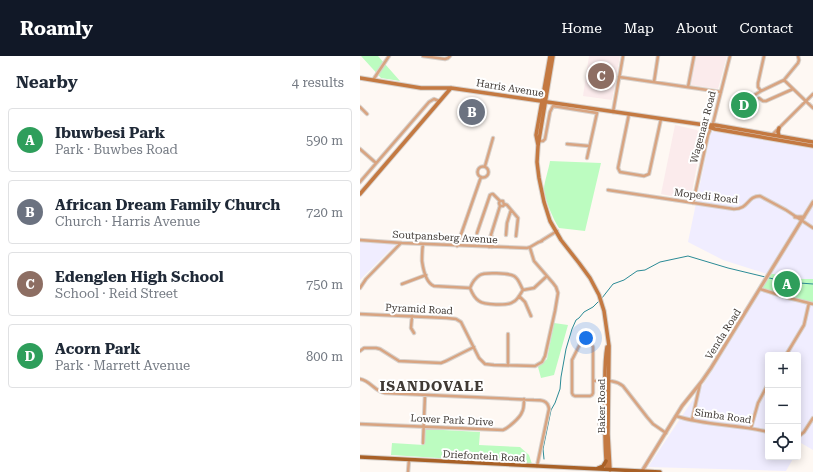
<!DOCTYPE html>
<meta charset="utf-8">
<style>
body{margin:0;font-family:"Roboto Serif",serif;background:#f6f6f7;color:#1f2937}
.controls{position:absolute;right:12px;bottom:12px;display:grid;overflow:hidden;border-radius:4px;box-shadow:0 2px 10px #0003}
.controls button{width:36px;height:36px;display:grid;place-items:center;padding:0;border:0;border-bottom:1px solid #e0e1e3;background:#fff;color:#1f2937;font:20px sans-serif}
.you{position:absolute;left:226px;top:282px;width:14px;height:14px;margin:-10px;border:3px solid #fff;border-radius:50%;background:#1a73e8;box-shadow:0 0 0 6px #1a73e833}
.badge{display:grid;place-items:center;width:26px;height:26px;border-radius:50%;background:#111827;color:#fff;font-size:13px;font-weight:700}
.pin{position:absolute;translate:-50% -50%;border:2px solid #fff;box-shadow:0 1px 4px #0006}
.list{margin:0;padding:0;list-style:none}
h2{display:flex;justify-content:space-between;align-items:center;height:52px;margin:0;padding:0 16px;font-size:17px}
h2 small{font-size:13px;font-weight:400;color:#747a83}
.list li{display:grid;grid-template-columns:26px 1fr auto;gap:12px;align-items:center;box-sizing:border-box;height:64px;margin:0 8px 8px;padding:0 8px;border:1px solid #e0e1e3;border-radius:4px}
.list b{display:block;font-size:15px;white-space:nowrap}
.list p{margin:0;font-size:13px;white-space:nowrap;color:#747a83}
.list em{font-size:13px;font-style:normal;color:#747a83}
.icon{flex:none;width:22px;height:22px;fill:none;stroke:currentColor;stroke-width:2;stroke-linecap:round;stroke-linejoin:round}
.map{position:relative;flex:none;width:453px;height:416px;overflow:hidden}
header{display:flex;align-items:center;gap:24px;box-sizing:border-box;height:56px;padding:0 20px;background:#111827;color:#fff}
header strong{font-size:19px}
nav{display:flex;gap:22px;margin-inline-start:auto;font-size:14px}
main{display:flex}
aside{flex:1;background:#fff}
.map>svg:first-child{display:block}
</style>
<header>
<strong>Roamly</strong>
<nav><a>Home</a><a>Map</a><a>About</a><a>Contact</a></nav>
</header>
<main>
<aside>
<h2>Nearby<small>4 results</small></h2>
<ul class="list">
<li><span class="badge" style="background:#2e9e5b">A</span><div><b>Ibuwbesi Park</b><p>Park · Buwbes Road</p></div><em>590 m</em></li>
<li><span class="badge" style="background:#6b7280">B</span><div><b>African Dream Family Church</b><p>Church · Harris Avenue</p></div><em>720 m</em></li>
<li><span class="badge" style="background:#8d6e63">C</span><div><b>Edenglen High School</b><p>School · Reid Street</p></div><em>750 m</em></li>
<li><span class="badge" style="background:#2e9e5b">D</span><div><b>Acorn Park</b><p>Park · Marrett Avenue</p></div><em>800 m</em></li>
</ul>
</aside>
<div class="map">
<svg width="453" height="416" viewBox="0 0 453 416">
<rect width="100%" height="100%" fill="#fef8f3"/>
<path fill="#f0edff" d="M351,75L453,93V394L441,387L438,392V299H408V401H434L426,415L288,411L352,315L410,219L363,204L328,186Z
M0,186L36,188L0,224Z"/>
<path fill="#fbebec" d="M229,0H260L252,44L223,40Z
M336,0H367L358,33L330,29Z
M315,69L337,74L342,82L332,136L322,142L301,138Z"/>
<path fill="#bcfcc0" d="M1,0H18L40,25L21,22Z
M378,41L390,44L394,57L374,54Z
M190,105L241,107L225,175L199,172C193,163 185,144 184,133C184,127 189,112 190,105Z
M408,217L439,223H453V248L423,242L399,233Z
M194,267L208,269L194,319L181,322L178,311L187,303Z
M65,373L120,376L119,389L160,391L169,399L172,408L31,399L32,387L64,389Z"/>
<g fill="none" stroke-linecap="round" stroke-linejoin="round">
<path stroke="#2b8b96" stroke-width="1" d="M242,242L253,228L264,224L277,215L285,214L300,206L328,200L368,212L426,226L453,228
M184,403L183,393L191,354L195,347L200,333L201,321L206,293L212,273L216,264L219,262L224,256L233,251L240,244"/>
<g stroke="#d8d2cd" stroke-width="4.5">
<path id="minor" d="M63,0L85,3L88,2L90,0
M259,21L361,36
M13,24L29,0
M424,24L453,52
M294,26L298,0
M328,31L334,0
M401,35L398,31V27L404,0
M393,40L401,35L424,24L438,7L439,4L438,0
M399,42L403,45H406L433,33
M0,51L7,58
M253,56L263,0
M269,58L258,112L260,116L284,120L289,118L301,63
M412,79L453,38
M179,85H183L185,83L190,56L193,50L237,57
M207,88L229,90
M0,93L16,107
M227,102L237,57
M125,110L133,82
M117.5 116a5.5 5.5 0 1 1 11 0a5.5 5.5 0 1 1-11 0Z
M0,126L69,46L74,43L79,45
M248,134L374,153C389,153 387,140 400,140L426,154L453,172
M333,147L348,79L353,67L370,0
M144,148L147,149L158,162L156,180
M117,177L130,139L132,138H133L140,145
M146,179L147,167L151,154
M132,181V191
M0,184L42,187L167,192C173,191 176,186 182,185
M181,185L197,175
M63,188C62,194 62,199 62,205C63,212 66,227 74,230L110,232
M97,190L121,121
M129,191L130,182L140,150L139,147L140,145H143L144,149L143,150H140
M42,228L66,219
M0,232L6,223L41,187
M110,232C112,227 115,222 120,219C124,216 149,217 154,220C159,223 160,229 163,234
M110,232C112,237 114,242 119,245C124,249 148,250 153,246C158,244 160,238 163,234
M400,233L429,242L453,248
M163,234L174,232L187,220
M159,240L165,246L171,260
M0,258L87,262L96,263L101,266L119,302L125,308L134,309L175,310L182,306L185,300L195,255L198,237L196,231L193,227L174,205L170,192
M52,260L51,272L54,277
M148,278V309
M222,284C227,283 231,287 233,291V337L232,339L230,340H215L213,339L212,337V304Z
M0,295L4,292H16L20,293L39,305L81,307L86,305L114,291
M426,299L444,269L449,247
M0,323C11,325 14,335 25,337L174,344C181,344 188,344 189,353L177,410
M233,325C244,325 255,323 263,330L287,361L293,368L306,377
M316,360C346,370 378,368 408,376
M332,364L340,328
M0,368L143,374C148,372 160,362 162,356C164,353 164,347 164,343
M391,372L398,347L408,328
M438,381L444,376L453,362
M63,387L65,339
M48,416L49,404"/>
</g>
<g stroke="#d8d2cd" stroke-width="5">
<path id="tertiary" d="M435,161H444
M282,415L322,350L342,325L351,312L453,146"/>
</g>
<g stroke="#d8d2cd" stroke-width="5.5">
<path id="secondary" d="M193,0L178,90L177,106L179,122L184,146L190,165L201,184L219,207L230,222L239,239L244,255L249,290L248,378L250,414
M0,22L61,32H91L105,34L345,69H355L453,86
M346,70L355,73L453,90
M419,72L418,76L419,80
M178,89L176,79L190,0
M0,138L91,32
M240,368L242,372L243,376
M247,413C244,390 245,365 245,341C245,325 244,308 247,291"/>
</g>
<g stroke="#d8d2cd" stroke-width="5.5">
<path id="primary" d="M0,401L300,416
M238,412L243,410L246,405"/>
</g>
<use href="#minor" stroke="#d8a481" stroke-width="2.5"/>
<use href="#tertiary" stroke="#d8a481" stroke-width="3"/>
<use href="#secondary" stroke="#c47941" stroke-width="3.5"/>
<use href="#primary" stroke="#a86026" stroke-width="3.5"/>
</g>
<g text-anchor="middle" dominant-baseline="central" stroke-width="4" stroke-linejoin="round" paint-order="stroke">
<g font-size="10" fill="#403a35" stroke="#fff">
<text transform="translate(150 32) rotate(9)">Harris Avenue</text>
<text transform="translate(343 71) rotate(-75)">Wagenaar Road</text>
<text transform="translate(346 140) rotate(7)">Mopedi Road</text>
<text transform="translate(85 181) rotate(3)">Soutpansberg Avenue</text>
<text transform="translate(59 253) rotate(3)">Pyramid Road</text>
<text transform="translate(363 278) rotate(-58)">Venda Road</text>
<text transform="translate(241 350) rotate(-90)">Baker Road</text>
<text transform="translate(363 360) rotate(8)">Simba Road</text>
<text transform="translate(92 364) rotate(3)">Lower Park Drive</text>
<text transform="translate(124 400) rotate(3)">Driefontein Road</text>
</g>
<g font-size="14" font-weight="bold" letter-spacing="1" fill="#403a35" stroke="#fff">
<text x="72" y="330">ISANDOVALE</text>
</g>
</g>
</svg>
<div class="controls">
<button>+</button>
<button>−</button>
<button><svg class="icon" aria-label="locate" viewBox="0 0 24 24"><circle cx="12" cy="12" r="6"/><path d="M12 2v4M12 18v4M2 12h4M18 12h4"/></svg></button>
</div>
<div class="you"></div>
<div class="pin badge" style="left:427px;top:228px;background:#2e9e5b">A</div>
<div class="pin badge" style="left:112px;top:56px;background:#6b7280">B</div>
<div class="pin badge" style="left:241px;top:20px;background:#8d6e63">C</div>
<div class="pin badge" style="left:384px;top:49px;background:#2e9e5b">D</div>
</div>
</main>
